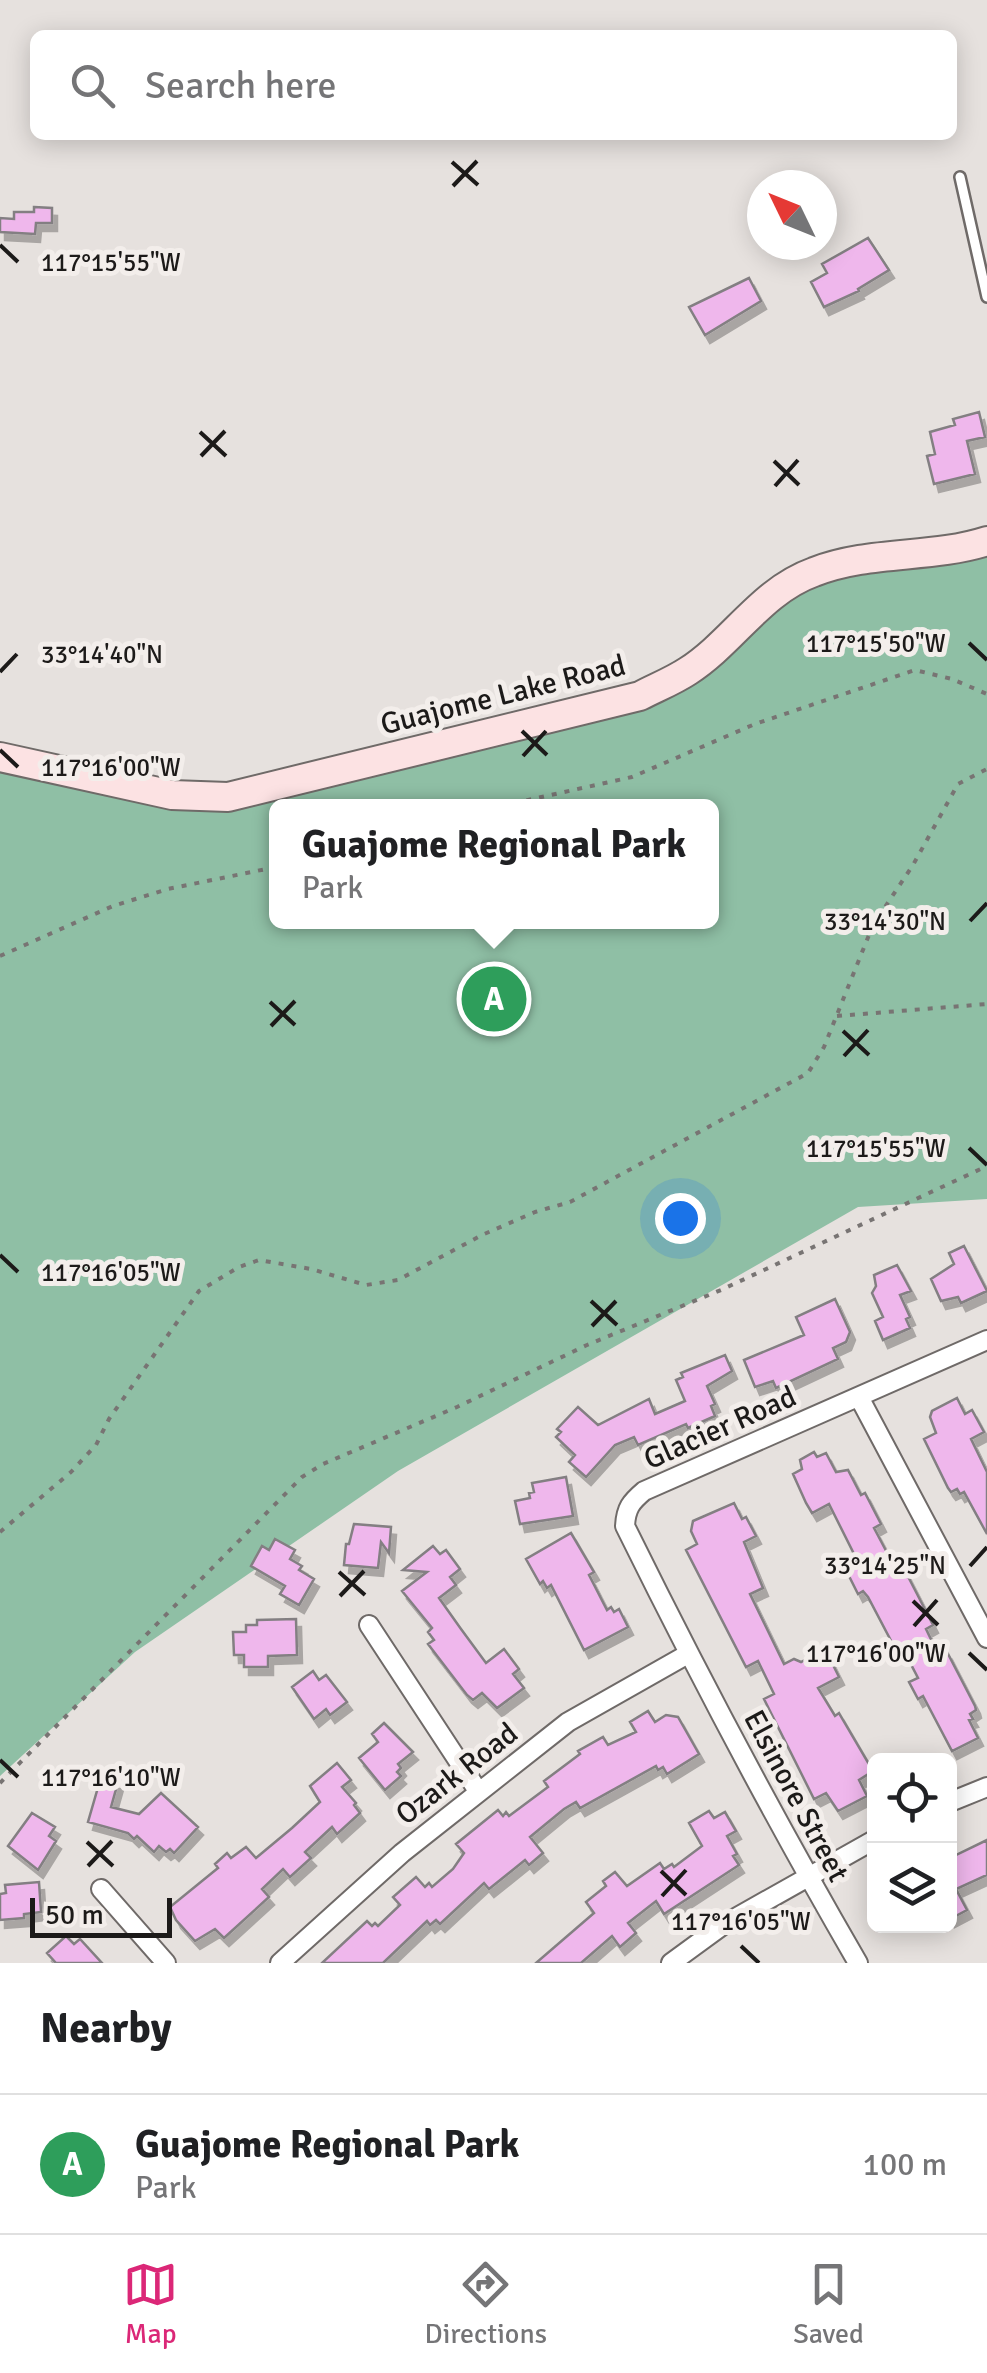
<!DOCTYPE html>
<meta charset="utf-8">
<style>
body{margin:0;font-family:Signika,sans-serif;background:#f2f2f2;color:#202124}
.controls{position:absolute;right:30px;bottom:30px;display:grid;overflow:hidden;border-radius:15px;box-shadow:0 5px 25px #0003}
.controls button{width:90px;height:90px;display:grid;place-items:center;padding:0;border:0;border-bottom:2px solid #e0e0e0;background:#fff;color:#202124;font:50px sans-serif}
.compass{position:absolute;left:747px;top:170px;width:90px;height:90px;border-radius:50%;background:#fff;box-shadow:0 5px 25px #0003;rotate:313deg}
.scale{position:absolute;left:30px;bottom:25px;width:142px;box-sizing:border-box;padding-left:10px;border:5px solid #1c1a19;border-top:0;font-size:28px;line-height:35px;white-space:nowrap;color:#1c1a19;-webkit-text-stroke:8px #f3eeeb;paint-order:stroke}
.you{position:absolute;left:680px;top:1218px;width:35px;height:35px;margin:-25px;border:8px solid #fff;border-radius:50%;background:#1a73e8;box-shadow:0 0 0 15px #1a73e833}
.badge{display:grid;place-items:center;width:65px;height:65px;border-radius:50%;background:#db2777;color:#fff;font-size:32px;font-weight:700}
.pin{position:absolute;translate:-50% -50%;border:5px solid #fff;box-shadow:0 2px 10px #0006}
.popup{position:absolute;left:269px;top:799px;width:450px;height:130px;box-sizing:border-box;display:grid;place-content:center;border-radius:15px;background:#fff;filter:drop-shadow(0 2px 8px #0005);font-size:32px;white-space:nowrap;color:#757577}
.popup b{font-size:38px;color:#202124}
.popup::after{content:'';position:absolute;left:50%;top:100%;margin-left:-20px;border:20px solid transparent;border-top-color:#fff}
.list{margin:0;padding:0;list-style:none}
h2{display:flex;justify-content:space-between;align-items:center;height:130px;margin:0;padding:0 40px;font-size:42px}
h2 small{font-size:32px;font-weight:400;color:#757577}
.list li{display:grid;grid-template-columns:65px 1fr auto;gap:30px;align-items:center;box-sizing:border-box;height:140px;padding:0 40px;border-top:2px solid #e0e0e0}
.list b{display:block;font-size:38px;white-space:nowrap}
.list p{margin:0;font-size:32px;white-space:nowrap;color:#757577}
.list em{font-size:32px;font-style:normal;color:#757577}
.icon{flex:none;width:55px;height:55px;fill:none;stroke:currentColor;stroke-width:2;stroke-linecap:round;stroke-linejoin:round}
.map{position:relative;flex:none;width:987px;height:1963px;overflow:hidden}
.search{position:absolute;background:#fff;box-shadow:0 5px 25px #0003;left:30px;right:30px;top:30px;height:110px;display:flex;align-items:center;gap:25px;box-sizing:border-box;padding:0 35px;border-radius:15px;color:#757577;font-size:38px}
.sheet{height:270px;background:#fff}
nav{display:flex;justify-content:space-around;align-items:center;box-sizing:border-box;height:140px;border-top:2px solid #e0e0e0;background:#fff;font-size:28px;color:#757577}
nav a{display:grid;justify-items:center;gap:5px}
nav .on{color:#db2777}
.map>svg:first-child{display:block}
</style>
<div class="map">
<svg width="987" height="1963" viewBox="0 0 987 1963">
<defs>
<filter id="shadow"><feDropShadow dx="5" dy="8" stdDeviation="0" flood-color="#0004"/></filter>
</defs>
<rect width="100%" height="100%" fill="#e6e1de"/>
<path fill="#8fbfa5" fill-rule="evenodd" d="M987,542V1199L858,1207L398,1471L135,1652L0,1776V757L180,797L638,697L794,580ZM276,806H712V922H276Z"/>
<path fill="#efb7ec" stroke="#837f82" stroke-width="2.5" filter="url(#shadow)" d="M34,207L52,208V223H36L35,234L0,232V218L14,219V212H34Z
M868,238L889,270L858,289L859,291L824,307L811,282L827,273L822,264Z
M749,278L761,301L705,335L689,307Z
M979,412L985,437L967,441L975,474L934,484L927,456L935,454L930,432L955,425L953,419Z
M964,1246L987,1291L961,1303L958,1297L941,1301L931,1279L954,1264L949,1253Z
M897,1265L911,1291L900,1295L910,1317L906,1319L910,1328L883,1340L875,1321L883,1317L872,1293L876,1286L874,1275Z
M835,1299L850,1332L846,1342L833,1348L838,1359L776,1388L773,1381L755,1387L744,1360L804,1335L796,1317Z
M725,1355L732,1371L707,1386L715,1404L711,1406L715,1416L688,1428L686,1424L638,1445L634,1437L615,1445L586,1477L569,1462L575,1455L556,1437L561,1432L557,1429L578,1407L598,1425L649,1399L655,1414L685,1401L676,1380L683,1377L681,1373Z
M957,1398L965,1414L972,1410L984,1432L971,1439L987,1472V1534L964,1492L960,1494L957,1489L951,1492L948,1488L924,1439L936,1433L930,1417L932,1411Z
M814,1452L817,1457L826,1453L836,1472L848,1470L861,1495L865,1493L881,1524L874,1528L892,1562L899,1559L933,1625L926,1629L939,1656L947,1652L975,1706L976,1710L970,1714L973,1719L969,1720L978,1738L952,1751L923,1696L918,1699L909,1682L918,1678L904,1651L898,1654L868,1597L863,1591L858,1594L845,1568L858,1562L829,1504L812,1513L806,1503L793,1474L802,1469L800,1460Z
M566,1477L573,1516L520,1524L515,1501L530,1498L529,1493L534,1492L532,1483Z
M734,1503L742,1519L746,1517L756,1536L744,1542L763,1588L750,1594L784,1664L794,1659L801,1662L825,1649L839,1677L818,1688L835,1716L839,1713L873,1771L859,1780L867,1796L838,1811L826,1793L814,1799L764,1699L774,1694L758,1661L746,1667L686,1550L697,1544L691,1531L693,1521Z
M354,1524L391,1527L389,1553L381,1542L378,1568L344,1565L346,1544H349Z
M571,1533L594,1572L589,1575L607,1610L611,1607L614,1612L619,1609L628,1627L584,1650L551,1585L547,1588L543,1581L540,1584L526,1559Z
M275,1539L295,1550L290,1559L302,1566L299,1570L314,1579L299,1605L280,1594L285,1586L251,1566L262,1546L269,1550Z
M433,1546L440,1554L446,1550L460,1569L450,1577L456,1585L439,1598L461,1629L486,1663L504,1649L519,1669L513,1674L524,1688L497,1708L482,1693L473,1700L467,1695L428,1644L434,1640L428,1632L432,1628L402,1591L427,1572L403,1570Z
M296,1619L297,1655L268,1656V1667H244V1655H234L233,1632H246V1625H257V1620Z
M313,1671L319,1680L326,1675L347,1702L330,1715L326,1709L314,1719L292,1687Z
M648,1711L655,1722L666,1715L678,1717L699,1754L667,1774L663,1767L658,1770L656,1766L580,1808L576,1802L564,1809L530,1837L543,1853L529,1865L525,1860L489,1889L484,1883L440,1924L436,1920L430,1925L427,1921L383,1963H322L367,1921L372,1926L375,1923L378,1926L400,1905L393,1897L416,1877L425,1887L429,1883L432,1887L453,1869L464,1853L456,1844L498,1810L503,1816L506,1812L509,1816L548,1787L544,1781L580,1754L578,1751L603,1737L608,1745L636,1732L630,1722Z
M384,1723L413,1752L398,1764L401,1768L397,1772L401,1776L385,1790L359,1758L378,1742L372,1734Z
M337,1763L351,1780L342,1787L356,1803L354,1805L360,1813L337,1834L332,1827L305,1852L311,1858L290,1877L283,1869L262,1889L269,1897L224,1938L215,1929L195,1941L176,1920L170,1907L218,1868L215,1864L227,1853L231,1858L246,1847L256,1858L292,1828L320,1802L310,1786Z
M101,1777L118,1782L111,1807L139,1814L161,1793L198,1827L174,1853L170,1849L166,1852L159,1846L154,1852L137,1836L134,1839L128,1833L88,1822Z
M709,1811L714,1818L725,1812L736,1831L727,1836L737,1854L733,1856L739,1865L664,1914L656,1901L628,1923L636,1933L620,1947L612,1936L581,1963H536L594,1913L586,1902L606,1886L603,1881L615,1872L627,1886L660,1863L664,1869L672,1864L674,1867L702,1846L689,1823Z
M32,1813L55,1827L49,1836L56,1841L38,1870L8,1846Z
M987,1840V1875L956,1889L967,1910L950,1919V1858Z
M39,1882L41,1912L24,1914V1918L0,1920V1894L6,1893L5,1885Z
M66,1936L74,1944L80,1939L102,1963H56L47,1953Z"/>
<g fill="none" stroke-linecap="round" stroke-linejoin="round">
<g stroke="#6f6a68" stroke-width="14">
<path id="lane" d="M960,177L987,297"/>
</g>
<g stroke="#6f6a68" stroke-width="22">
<path id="street" d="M859,1397L987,1638
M369,1625L478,1791
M950,1802L987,1787
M101,1889L166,1963
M280,1963L402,1853L568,1722L688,1654
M671,1963L723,1925L874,1840
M858,1963C775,1820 698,1674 625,1526C626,1508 631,1502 644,1491L987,1340"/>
</g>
<g stroke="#6f6a68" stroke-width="32">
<path id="secondary" d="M0,757L172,795L228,797L640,696C655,688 673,681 688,671C733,642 761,591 814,572C870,550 931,559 987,541"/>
</g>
<path stroke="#787473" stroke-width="4" stroke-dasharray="5 8" stroke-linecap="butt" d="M501,806L632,777L755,724L915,670L952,679L987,694
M0,956L113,906L168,889L276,867
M837,1016L987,1004
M0,1532L71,1472L96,1445L109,1419L199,1291L239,1267L259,1260L311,1269L366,1285L398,1280L482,1235L535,1212L570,1202L808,1073L824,1047L873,925L913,865L958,784L987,769
M0,1783L302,1477L323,1464L457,1407L587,1345L721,1290L987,1166"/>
<use href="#lane" stroke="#fff" stroke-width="9"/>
<use href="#street" stroke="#fff" stroke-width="18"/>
<use href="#secondary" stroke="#fce2e3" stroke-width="28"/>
</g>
<path fill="none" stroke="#1c1a19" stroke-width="4" d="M452,162L478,185M453,186L477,161M0,245L18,262M200,432L226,456M201,456L225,431M774,461L799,485M775,486L798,460M969,643L987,660M0,672L17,654M522,731L547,755M0,750L18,767M523,756L546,731M970,921L987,903M270,1002L295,1025M271,1026L295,1001M843,1031L869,1055M844,1056L868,1030M969,1148L987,1165M0,1255L18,1272M591,1301L617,1325M592,1326L616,1301M970,1566L987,1547M339,1572L365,1595M340,1596L364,1571M913,1601L938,1625M914,1626L937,1600M969,1653L987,1670M0,1760L18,1777M87,1842L113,1866M88,1866L112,1841M661,1871L686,1895M662,1896L686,1870M741,1946L759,1963"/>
<g text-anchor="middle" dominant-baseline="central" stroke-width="10" stroke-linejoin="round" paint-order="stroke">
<g font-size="30" fill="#1c1a19" stroke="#f3eeeb">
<text transform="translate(503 695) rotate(-14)">Guajome Lake Road</text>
<text transform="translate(720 1428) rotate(-24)">Glacier Road</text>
<text transform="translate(457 1774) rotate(-38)">Ozark Road</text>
<text transform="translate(796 1796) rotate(62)">Elsinore Street</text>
</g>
</g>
<g font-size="25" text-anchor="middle" fill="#1c1a19" stroke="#f3eeeb" stroke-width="10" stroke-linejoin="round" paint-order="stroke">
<text x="111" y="271">117°15'55"W</text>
<text x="876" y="652">117°15'50"W</text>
<text x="102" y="663">33°14'40"N</text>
<text x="111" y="776">117°16'00"W</text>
<text x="885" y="930">33°14'30"N</text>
<text x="876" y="1157">117°15'55"W</text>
<text x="111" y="1281">117°16'05"W</text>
<text x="885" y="1574">33°14'25"N</text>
<text x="876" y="1662">117°16'00"W</text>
<text x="111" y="1786">117°16'10"W</text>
<text x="741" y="1930">117°16'05"W</text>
</g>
</svg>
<div class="controls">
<button><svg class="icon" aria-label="locate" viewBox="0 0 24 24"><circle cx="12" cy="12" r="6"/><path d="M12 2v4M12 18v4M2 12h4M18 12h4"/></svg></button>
<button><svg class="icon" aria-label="layers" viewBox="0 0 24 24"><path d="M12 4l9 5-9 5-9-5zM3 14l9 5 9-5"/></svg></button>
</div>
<svg class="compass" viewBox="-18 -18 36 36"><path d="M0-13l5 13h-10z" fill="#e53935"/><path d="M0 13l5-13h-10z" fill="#757577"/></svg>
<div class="scale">50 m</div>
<div class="you"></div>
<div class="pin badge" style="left:494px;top:999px;background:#2e9e5b">A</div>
<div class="popup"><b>Guajome Regional Park</b>Park</div>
<div class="search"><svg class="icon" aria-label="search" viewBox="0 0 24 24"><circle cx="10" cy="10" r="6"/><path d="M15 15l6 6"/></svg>Search here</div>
</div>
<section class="sheet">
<h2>Nearby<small></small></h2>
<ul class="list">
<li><span class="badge" style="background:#2e9e5b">A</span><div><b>Guajome Regional Park</b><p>Park</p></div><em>100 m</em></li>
</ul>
</section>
<nav>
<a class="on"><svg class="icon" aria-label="map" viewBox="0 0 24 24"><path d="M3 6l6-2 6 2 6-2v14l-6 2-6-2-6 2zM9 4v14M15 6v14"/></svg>Map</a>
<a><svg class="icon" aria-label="directions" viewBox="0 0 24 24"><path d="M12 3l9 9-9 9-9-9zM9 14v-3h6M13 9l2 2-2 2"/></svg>Directions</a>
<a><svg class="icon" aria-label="saved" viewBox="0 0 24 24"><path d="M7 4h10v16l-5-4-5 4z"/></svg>Saved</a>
</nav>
